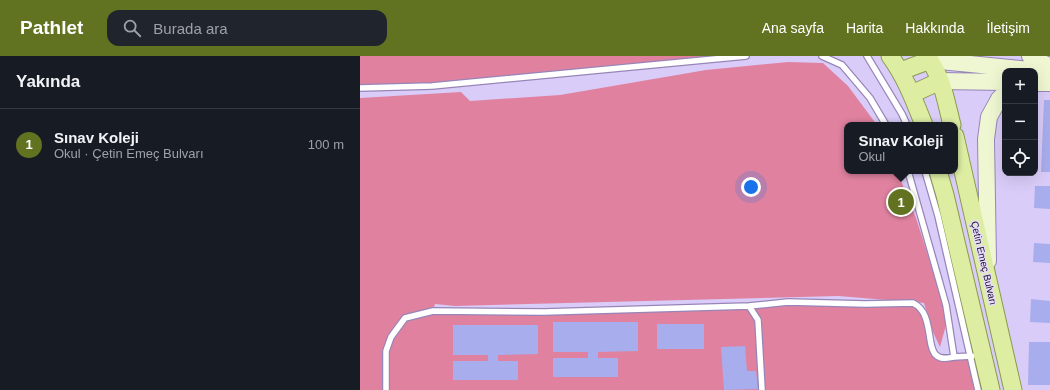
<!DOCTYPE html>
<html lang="tr">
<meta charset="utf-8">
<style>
body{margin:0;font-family:Arial,sans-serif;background:#20242c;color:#f1f3f6}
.controls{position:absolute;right:12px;top:12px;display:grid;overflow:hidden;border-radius:8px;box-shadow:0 4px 16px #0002}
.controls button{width:36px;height:36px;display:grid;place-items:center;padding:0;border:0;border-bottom:1px solid #363941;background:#171b24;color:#f1f3f6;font:20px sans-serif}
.you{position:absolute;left:391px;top:131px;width:14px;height:14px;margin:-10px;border:3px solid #fff;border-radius:50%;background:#1a73e8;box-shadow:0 0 0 6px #1a73e833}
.badge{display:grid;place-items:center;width:26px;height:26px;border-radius:50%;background:#617220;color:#fff;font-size:13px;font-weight:700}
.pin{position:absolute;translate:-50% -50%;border:2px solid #fff;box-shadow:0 1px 4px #0006}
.popup{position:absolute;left:484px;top:66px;width:114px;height:52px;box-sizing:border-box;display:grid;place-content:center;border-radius:8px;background:#171b24;filter:drop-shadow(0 1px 3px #0005);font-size:13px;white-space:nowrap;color:#9ea1a6}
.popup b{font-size:15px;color:#f1f3f6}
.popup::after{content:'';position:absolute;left:50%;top:100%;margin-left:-8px;border:8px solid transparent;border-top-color:#171b24}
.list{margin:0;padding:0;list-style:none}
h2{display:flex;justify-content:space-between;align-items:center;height:52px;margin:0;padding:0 16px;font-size:17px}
h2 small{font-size:13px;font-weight:400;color:#9ea1a6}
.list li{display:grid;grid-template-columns:26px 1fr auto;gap:12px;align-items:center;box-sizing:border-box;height:72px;padding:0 16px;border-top:1px solid #363941}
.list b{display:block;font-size:15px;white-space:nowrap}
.list p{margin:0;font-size:13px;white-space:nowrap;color:#9ea1a6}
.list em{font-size:13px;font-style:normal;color:#9ea1a6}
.icon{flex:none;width:22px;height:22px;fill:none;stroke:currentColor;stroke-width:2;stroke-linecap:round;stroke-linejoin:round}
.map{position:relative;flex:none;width:690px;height:334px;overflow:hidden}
header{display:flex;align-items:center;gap:24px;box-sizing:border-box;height:56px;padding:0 20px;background:#617220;color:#fff}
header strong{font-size:19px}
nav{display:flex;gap:22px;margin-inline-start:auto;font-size:14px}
.search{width:280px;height:36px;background:#20242c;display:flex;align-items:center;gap:10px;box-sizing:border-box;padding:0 14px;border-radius:12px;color:#9ea1a6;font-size:15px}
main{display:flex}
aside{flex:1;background:#171b24}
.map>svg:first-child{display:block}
</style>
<header>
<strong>Pathlet</strong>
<div class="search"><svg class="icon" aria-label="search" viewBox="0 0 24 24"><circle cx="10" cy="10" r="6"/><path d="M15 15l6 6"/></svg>Burada ara</div>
<nav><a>Ana sayfa</a><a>Harita</a><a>Hakkında</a><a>İletişim</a></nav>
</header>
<main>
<aside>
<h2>Yakında<small></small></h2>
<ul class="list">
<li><span class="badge">1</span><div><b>Sınav Koleji</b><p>Okul · Çetin Emeç Bulvarı</p></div><em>100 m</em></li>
</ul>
</aside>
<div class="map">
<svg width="690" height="334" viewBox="0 0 690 334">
<rect width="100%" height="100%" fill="#daccf8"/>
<path fill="#e0829f" d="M0,0H386L72,30L0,32Z
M428,6L463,7L488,30L517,69H487V115H537L556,162L588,262L580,291L573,276L564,247L478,240L95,250L75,248L73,255L184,256L428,246L553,247L560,250L576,300H610L618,334H0V42L101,36L110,45L200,39L346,14Z"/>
<path fill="#a8aded" d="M684,44H690V116H681Z
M675,130H690V153L674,152Z
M674,187L690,188V207L673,206Z
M671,243L690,245V267L670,266Z
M193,266H278V295L238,296V302H258V321H193V302H228V296H193Z
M297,268H344V293H297Z
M93,269H178V298L138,299V305H158V324H93V305H128V299H93Z
M669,286H690V329H668Z
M385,290L387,315H396L398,333L364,334L361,291Z"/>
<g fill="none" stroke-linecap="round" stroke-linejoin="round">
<g stroke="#9785b8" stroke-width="8">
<path id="lane" d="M462,0L482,9L510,42L526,69
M507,0L542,58L547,69
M0,32L72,30L386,0
M548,115L586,249L594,301L612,300
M565,115L578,160L618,334
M389,250L428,246L505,248L553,247C568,254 568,273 571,288C572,292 573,297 576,299C581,304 588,302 594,301
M26,334V295L31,281L45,262L73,255L184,256L389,250L398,264L402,334"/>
</g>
<g stroke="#9785b8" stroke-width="18">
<path id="secondary" d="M670,0L690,11
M570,4L690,16
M580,25L645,26
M675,27H690
M628,205L626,83L629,61L639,43L645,37"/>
</g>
<g stroke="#8a9a4f" stroke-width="19">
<path id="primary" d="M530,0C546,22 554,44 564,69
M566,0C582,18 586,46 592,69
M541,15L570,4
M552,38L580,25
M595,80L653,334
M578,115L585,139L631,334"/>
</g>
<use href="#lane" stroke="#fff" stroke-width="5.5"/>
<use href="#secondary" stroke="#eef7d1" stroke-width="16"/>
<use href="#primary" stroke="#ddeea3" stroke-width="17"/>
</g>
<g text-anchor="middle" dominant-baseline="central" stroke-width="3" stroke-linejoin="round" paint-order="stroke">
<g font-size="10" fill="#191225" stroke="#e6dbfc">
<text transform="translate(624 207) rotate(77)">Çetin Emeç Bulvarı</text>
</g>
</g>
</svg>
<div class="controls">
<button>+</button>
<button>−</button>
<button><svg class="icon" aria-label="locate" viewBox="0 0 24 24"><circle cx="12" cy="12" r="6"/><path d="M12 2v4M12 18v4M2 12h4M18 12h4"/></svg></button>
</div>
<div class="you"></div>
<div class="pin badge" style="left:541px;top:146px">1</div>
<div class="popup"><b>Sınav Koleji</b>Okul</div>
</div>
</main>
